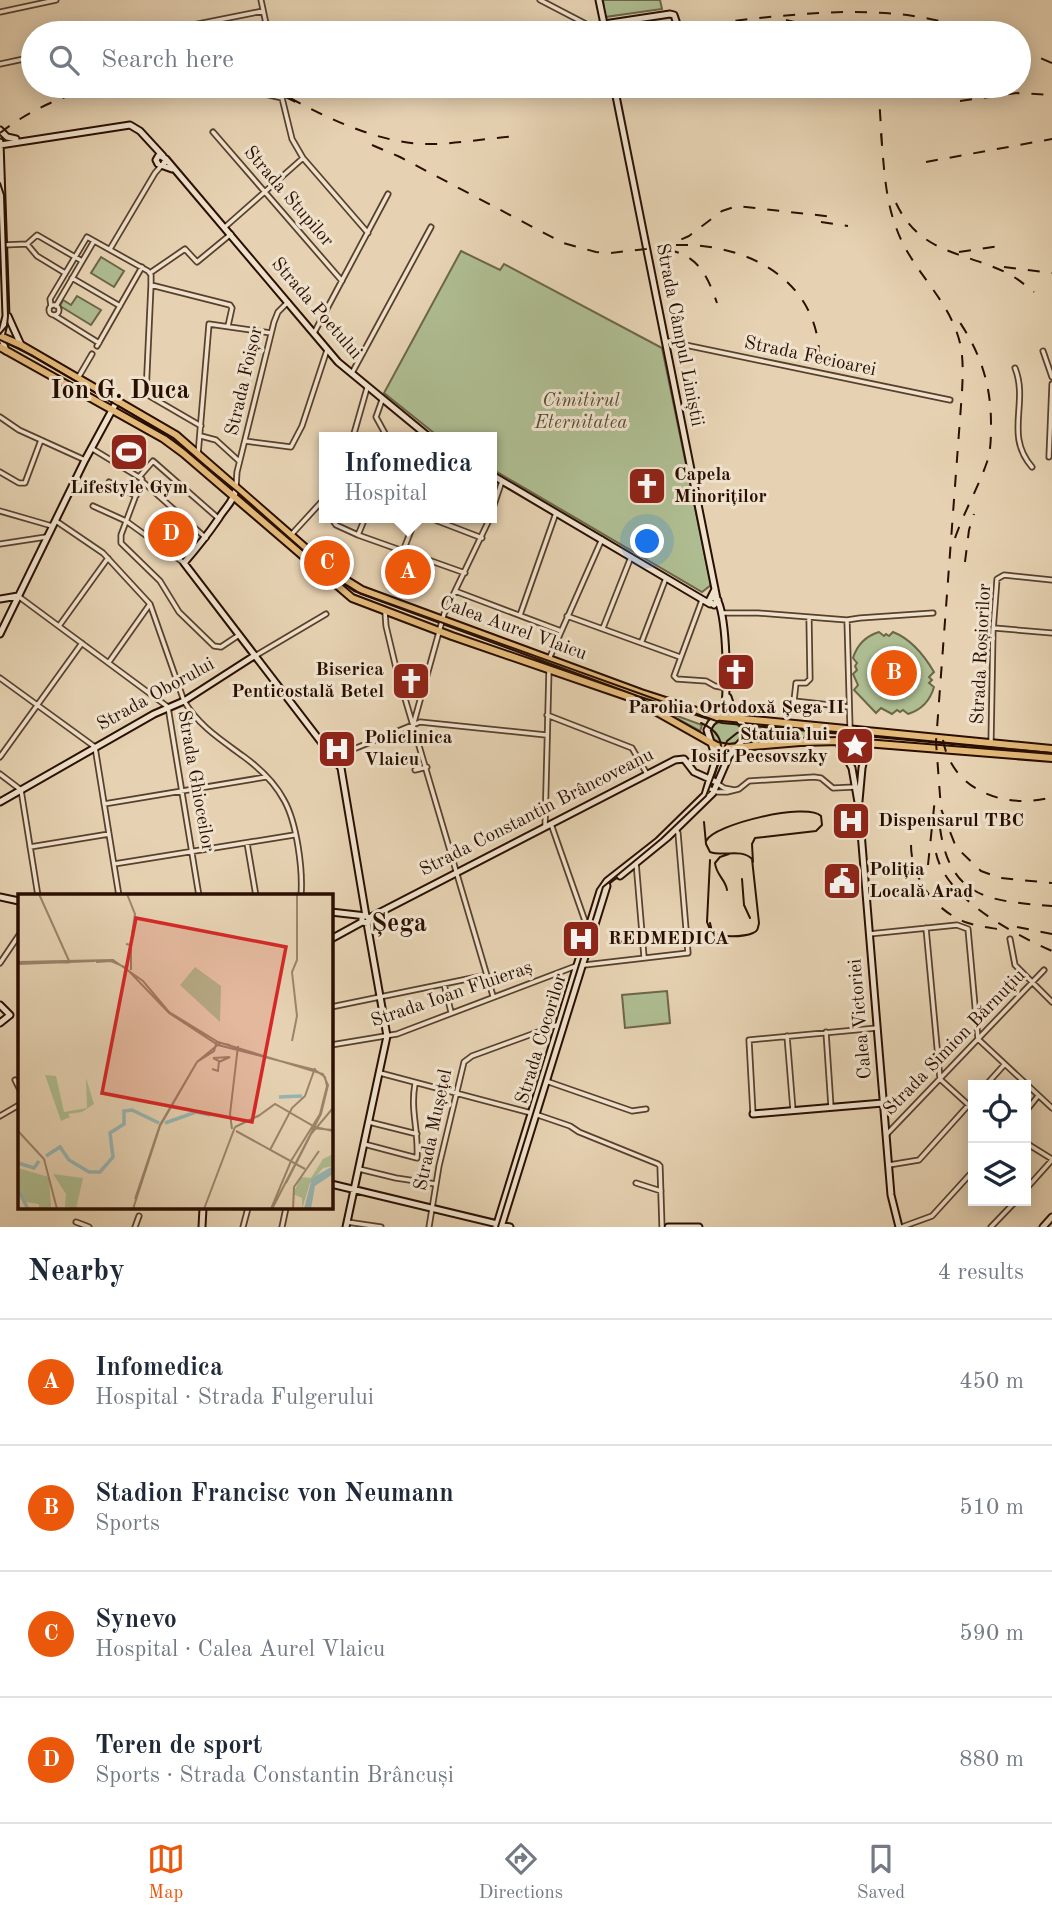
<!DOCTYPE html>
<meta charset="utf-8">
<style>
body{margin:0;font-family:"Old Standard TT",serif;background:#f6f6f7;color:#1f2937}
.controls{position:absolute;right:21px;bottom:21px;display:grid;overflow:hidden;border-radius:0px;box-shadow:0 4px 18px #0003}
.controls button{width:63px;height:63px;display:grid;place-items:center;padding:0;border:0;border-bottom:2px solid #e0e1e3;background:#fff;color:#1f2937;font:35px sans-serif}
.you{position:absolute;left:648px;top:542px;width:24px;height:24px;margin:-18px;border:5px solid #fff;border-radius:50%;background:#1a73e8;box-shadow:0 0 0 10px #1a73e833}
.badge{display:grid;place-items:center;width:46px;height:46px;border-radius:50%;background:#ea580c;color:#fff;font-size:23px;font-weight:700}
.pin{position:absolute;translate:-50% -50%;border:4px solid #fff;box-shadow:0 2px 7px #0006}
.popup{position:absolute;left:319px;top:432px;width:178px;height:91px;box-sizing:border-box;display:grid;place-content:center;border-radius:0px;background:#fff;filter:drop-shadow(0 2px 5px #0005);font-size:23px;white-space:nowrap;color:#747a83}
.popup b{font-size:26px;color:#1f2937}
.popup::after{content:'';position:absolute;left:50%;top:100%;margin-left:-14px;border:14px solid transparent;border-top-color:#fff}
.list{margin:0;padding:0;list-style:none}
h2{display:flex;justify-content:space-between;align-items:center;height:91px;margin:0;padding:0 28px;font-size:30px}
h2 small{font-size:23px;font-weight:400;color:#747a83}
.list li{display:grid;grid-template-columns:46px 1fr auto;gap:21px;align-items:center;box-sizing:border-box;height:126px;padding:0 28px;border-top:2px solid #e0e1e3}
.list b{display:block;font-size:26px;white-space:nowrap}
.list p{margin:0;font-size:23px;white-space:nowrap;color:#747a83}
.list em{font-size:23px;font-style:normal;color:#747a83}
.icon{flex:none;width:38px;height:38px;fill:none;stroke:currentColor;stroke-width:2;stroke-linecap:round;stroke-linejoin:round}
.map{position:relative;flex:none;width:1052px;height:1227px;overflow:hidden}
.search{position:absolute;background:#fff;box-shadow:0 4px 18px #0003;left:21px;right:21px;top:21px;height:77px;display:flex;align-items:center;gap:18px;box-sizing:border-box;padding:0 24px;border-radius:38px;color:#747a83;font-size:26px}
.sheet{height:595px;background:#fff}
nav{display:flex;justify-content:space-around;align-items:center;box-sizing:border-box;height:98px;border-top:2px solid #e0e1e3;background:#fff;font-size:19px;color:#747a83}
nav a{display:grid;justify-items:center;gap:4px}
nav .on{color:#ea580c}
.map>svg:first-child{display:block}
</style>
<div class="map">
<svg width="1052" height="1227" viewBox="0 0 1052 1227">
<rect width="100%" height="100%" fill="#e6d2b2"/>
<filter id="stains"><feTurbulence type="fractalNoise" baseFrequency=".00286" numOctaves="4"/><feColorMatrix values="0 0 0 0 .2 0 0 0 0 .09 0 0 0 0 .02 0 0 0 .5 -.17"/></filter>
<radialGradient id="worn" r=".72"><stop offset=".6" stop-color="#630" stop-opacity="0"/><stop offset="1" stop-color="#630" stop-opacity=".3"/></radialGradient>
<path fill="#aebd91" stroke="#6c6648" stroke-width="2" d="M603,0H660L662,9L605,17Z
M461,251L500,270L504,264L662,348L711,585L702,592L492,469V437H439L384,393Z
M101,257L124,271L114,287L91,273Z
M77,296L101,310L91,325L60,306L63,300L71,305Z
M879,632L884,636L886,634L889,636L893,632C911,639 924,655 934,672L929,677L932,680L929,683L934,687C930,701 921,710 908,714L903,710L900,712L897,710L892,714L881,708L876,713L854,690L858,685L853,674L857,670L855,666L857,663L853,658C857,645 866,636 879,632Z
M546,661L672,704L669,713L702,725L700,731L642,700L545,665Z
M722,721C732,722 740,722 742,733L739,742L724,745L714,740L711,730L715,724Z
M754,724L826,730V738L751,743L753,733L787,735L788,731L753,727Z
M667,991L670,1023L625,1028L622,995Z"/>
<g fill="none" stroke-linecap="round" stroke-linejoin="round">
<g stroke="#59402c" stroke-width="7">
<path id="street" d="M261,0L268,33
M540,0L590,26L604,24
M0,12L56,0
M153,33L263,11
M0,64L33,57
M239,88L282,98L292,139L303,158L368,233
M213,132L342,281
M225,227L303,158
M27,244L37,256L65,273
M3,245L27,244L37,235L82,261
M110,249L155,173L162,165
M150,273L185,249L197,262L231,234
M72,278L120,306
M151,285L230,305L232,308L228,326
M49 310a5 5 0 1 1 10 0a5 5 0 1 1-10 0Z
M51,306L50,299L87,237L148,271L151,275V285L146,394L201,426
M56,306L94,241
M54,315L99,343
M314,333L388,194
M666,341L950,400
M97,346L142,267
M1043,351L1052,377
M1015,368C1029,403 1004,435 1032,467
M352,373L431,227
M78,378L92,354
M382,400L376,417L387,437
M0,417L19,430L85,460
M201,436L216,440L239,461
M353,437L367,388
M245,441L291,447L302,426L327,350
M91,448L142,479L121,535V543L160,581L179,612L214,646L221,647L239,635
M198,455L209,324L271,333
M1049,457L1052,384
M0,472L19,483H25L41,440
M140,476L153,461L218,518
M142,481L206,538
M109,482L136,496
M236,487L237,472L274,322L278,312L288,302
M93,506L126,521L184,563
M0,511L52,526
M492,511L502,481
M331,518L336,525L358,535L465,573
M430,518L482,538
M56,521L103,553L150,604L184,701C199,726 220,739 243,756C258,767 275,783 284,800C297,823 303,870 301,896
M291,535L324,499
M358,535L365,518
M0,544L46,537
M403,551L416,518
M455,591L561,631
M18,596L168,707L199,896
M702,600L674,676L677,679L706,681L715,686L726,688
M385,612L386,626L396,668L493,996
M722,613H758L847,620L860,618L933,613
M520,615L556,513
M567,616L680,657
M809,618L810,679L806,683H796L794,701L849,707
M847,620L850,728
M59,626L108,558
M603,628L631,557
M994,628L1052,633
M642,641L666,578
M255,656L326,614
M549,659L602,539
M109,662L150,604
M0,678L95,747L119,896
M547,715L632,748L647,774
M414,722L444,614L490,518
M991,742L993,631L997,579L1004,575L1052,580
M0,757L82,643
M334,757L420,722L546,735
M415,770L427,767
M0,774L21,790L38,896
M718,784L724,788L734,790
M708,788L717,792H727L739,789L749,781L814,777L821,778L833,788L855,787
M104,804L266,777
M551,824L585,921L591,924
M545,827L549,669
M247,843L256,896
M30,847L109,834
M636,862L644,957
M114,864L294,835
M926,928L940,1079
M869,934L957,925L968,929L978,1039L1052,1108
M1010,939L1015,965L1052,1002
M0,963L19,935
M444,984L451,1012
M331,1007L487,975
M826,1032L831,1107
M787,1036L793,1110
M331,1045L397,1034L576,966L688,953L678,833L675,828
M380,1073L535,1114L570,1126L579,1132L658,1164L660,1166L662,1227
M940,1079L973,1109
M15,1080L19,1088
M546,1081L632,1111L646,1109
M986,1085L1004,1065
M1026,1111L1038,1096
M753,1114L749,1040L877,1028
M0,1116L19,1105
M369,1122L417,1134
M886,1135L1044,970
M1026,1143L1052,1159
M364,1144L417,1158C419,1131 410,1111 415,1084
M889,1165L919,1160L973,1100
M359,1169L396,1178L436,1184
M636,1183L661,1191
M1026,1189L1052,1160
M76,1222L89,1227
M347,1222L381,1227
M135,1227L139,1216
M243,1227L248,1208
M282,1227L286,1208
M429,1227L439,1166L464,1062L472,1056L557,1025
M902,1227L932,1216L973,1171
M991,1227L1016,1201"/>
</g>
<g stroke="#2a0f00" stroke-width="9">
<path id="secondary" d="M599,0L604,24L670,14L674,15L677,24L676,33
M614,86L717,599
M0,130L7,137L16,139
M0,142L6,316L1,336L6,351
M0,145L130,125L140,131L163,156
M166,159L338,362L429,437
M163,165L166,159L159,155L156,160L158,164L172,169
M8,316L21,345
M492,475L710,604
M236,489C234,501 225,508 219,518C208,534 197,548 184,563L341,768L366,916
M712,597L718,600L714,605L709,601L715,589
M0,599L18,596
M0,634L85,460L117,401
M850,730L841,739L840,746L852,768L859,808L891,1195L899,1227
M859,801L862,768L868,743L860,731
M0,802L154,714L184,701L254,656
M620,876L668,837L713,793L729,756L742,741L745,735L744,726L733,712L728,697
M0,897L19,901
M331,912L366,916L369,918L368,923L362,922V917
M369,918L675,760L684,759L694,772L714,781
M331,939L362,922
M0,1005L10,1015
M0,1023L10,1015
M753,1114L883,1103
M331,1184L510,1227
M202,1227L203,1208
M346,1227L387,1036L367,923
M496,1227L600,891L607,881L658,841L705,795L716,758L707,730L711,723L724,711C728,688 727,622 718,601
M501,1227L607,886
M668,1227H699
M1043,1227L1052,1217"/>
</g>
<g stroke="#2a0f00" stroke-width="10">
<path id="primary" d="M0,336L21,345L176,435L333,572L362,590L641,693L712,716L1052,749
M0,347L164,439L183,453L352,598L452,636L632,698L717,746L729,748L800,742L840,741L1052,758"/>
</g>
<use href="#street" stroke="#efe2cd" stroke-width="3.5"/>
<use href="#secondary" stroke="#efe2cd" stroke-width="5"/>
<use href="#primary" stroke="#e3b979" stroke-width="6"/>
<path stroke="#2a0f00" stroke-width="2" d="M0,183L4,195L8,316L7,326L0,334
M0,340L33,356L166,434L236,491L331,575L354,591L722,723L1052,753
M701,723C717,730 724,740 720,758
M704,822L706,844L710,852C724,857 741,848 752,859L759,923C758,928 758,931 753,933C744,937 719,938 712,932L710,923
M706,841C714,824 807,802 821,816L822,825L816,831L755,838L752,844L753,862
M710,860L707,922L711,932
M742,879L744,905L750,918
M727,890C726,880 716,875 715,863L720,857L729,854
M498,1227L603,887L661,839L706,796L727,741L737,733L751,729"/>
<path stroke="#2a0f00" stroke-width="2" stroke-dasharray="12 12" stroke-linecap="butt" d="M786,20L808,25L830,33
M616,33C661,29 706,24 750,19C828,11 904,4 979,33
M1019,49L1052,63
M263,86L298,103
M875,86L879,96L882,144
M105,90L140,86
M290,98C333,121 386,146 435,144C463,143 490,138 517,136
M960,101L1017,93L1052,95
M0,133C32,108 73,90 113,86
M881,134C884,166 885,200 897,230C911,268 944,295 957,333C964,352 963,372 962,392L936,742L941,809L956,847L981,871L1000,878L1052,883
M372,145L400,157L563,243L596,252L610,253L646,249L673,243L689,236L722,211L737,206L834,217
M926,162L1052,139
M896,203C920,254 962,251 1007,273C1017,278 1025,285 1034,292
M821,222L848,226
M676,245C753,243 825,285 819,369
M667,250C698,254 708,277 717,303
M959,252L999,246
M1004,267L1052,273
M955,538C964,512 978,488 987,462C991,450 991,437 991,424C991,383 980,352 957,318
M965,562L969,530L974,514
M943,740C952,791 1006,810 1052,797
M940,828C950,900 992,901 1052,906
M911,845C911,877 934,910 965,922C979,927 994,928 1008,931
M936,853C946,899 1012,933 1052,951
M928,865L935,798
M1017,927L1052,934"/>
</g>
<defs>
<g id="stadium-square" transform="scale(2.0125)"><rect x="-9" y="-9" width="18" height="18" rx="4" fill="#8f2418" stroke="#efe2cd"/><path d="M0-5a6.5 5 0 1 0 0 10a6.5 5 0 1 0 0-10ZM-3.5-1.8h7v3.6h-7Z" fill="#fff"/></g>
<g id="church-square" transform="scale(2.0125)"><rect x="-9" y="-9" width="18" height="18" rx="4" fill="#8f2418" stroke="#efe2cd"/><path d="M-1.2-6h2.4v3.5h3.3v2.4h-3.3V6h-2.4V-.1h-3.3v-2.4h3.3Z" fill="#fff"/></g>
<g id="sight-square" transform="scale(2.0125)"><rect x="-9" y="-9" width="18" height="18" rx="4" fill="#8f2418" stroke="#efe2cd"/><path d="M0-6L1.8-2.2L6-1.7L2.9 1.2L3.7 5.4L0 3.3L-3.7 5.4L-2.9 1.2L-6-1.7L-1.8-2.2Z" fill="#fff"/></g>
<g id="hospital-square" transform="scale(2.0125)"><rect x="-9" y="-9" width="18" height="18" rx="4" fill="#8f2418" stroke="#efe2cd"/><path d="M-5-5h3v3.5h4V-5h3V5h-3V1.5h-4V5h-3Z" fill="#fff"/></g>
<g id="civic-square" transform="scale(2.0125)"><rect x="-9" y="-9" width="18" height="18" rx="4" fill="#8f2418" stroke="#efe2cd"/><path d="M-.6-6.5H3V-4.5H.6V-3L4-1V1h2V6H-6V1h2V-1L-.6-3ZM-1.2 2.5V6h2.4V2.5Z" fill="#fff"/></g>
</defs>
<g fill-rule="evenodd">
<use href="#stadium-square" x="129" y="452"/>
<use href="#church-square" x="647" y="486"/>
<use href="#church-square" x="736" y="672"/>
<use href="#church-square" x="411" y="681"/>
<use href="#sight-square" x="855" y="746"/>
<use href="#hospital-square" x="337" y="749"/>
<use href="#hospital-square" x="851" y="821"/>
<use href="#civic-square" x="842" y="881"/>
<use href="#hospital-square" x="581" y="939"/>
</g>
<g text-anchor="middle" dominant-baseline="central" stroke-width="6" stroke-linejoin="round" paint-order="stroke">
<g font-size="19" fill="#2a0f00" stroke="#efe2cd">
<text transform="translate(288 197) rotate(49)">Strada Stupilor</text>
<text transform="translate(316 309) rotate(49)">Strada Poetului</text>
<text transform="translate(679 335) rotate(79)">Strada Câmpul Liniștii</text>
<text transform="translate(810 357) rotate(12)">Strada Fecioarei</text>
<text transform="translate(245 381) rotate(-77)">Strada Foișor</text>
<text transform="translate(513 629) rotate(20)">Calea Aurel Vlaicu</text>
<text transform="translate(982 654) rotate(-87)">Strada Roșiorilor</text>
<text transform="translate(156 695) rotate(-29)">Strada Oborului</text>
<text transform="translate(195 781) rotate(80)">Strada Ghioceilor</text>
<text transform="translate(537 813) rotate(-27)">Strada Constantin Brâncoveanu</text>
<text transform="translate(452 995) rotate(-19)">Strada Ioan Fluieraș</text>
<text transform="translate(861 1019) rotate(-95)">Calea Victoriei</text>
<text transform="translate(542 1039) rotate(-73)">Strada Cocorilor</text>
<text transform="translate(955 1043) rotate(-46)">Strada Simion Bărnuțiu</text>
<text transform="translate(434 1130) rotate(-78)">Strada Mușețel</text>
</g>
<g font-size="19" font-style="italic" fill="#584c33" stroke="#efe2cd">
<text x="581" y="401">Cimitirul<tspan x="581" dy="22">Eternitatea</tspan></text>
</g>
<g font-size="19" font-weight="bold" fill="#2a0f00" stroke="#efe2cd" text-anchor="start">
<text x="674" y="475">Capela<tspan x="674" dy="22">Minoriților</tspan></text>
<text x="129" y="488" text-anchor="middle">Lifestyle Gym</text>
<text x="384" y="670" text-anchor="end">Biserica<tspan x="384" dy="22">Penticostală Betel</tspan></text>
<text x="736" y="708" text-anchor="middle">Parohia Ortodoxă Șega II</text>
<text x="828" y="735" text-anchor="end">Statuia lui<tspan x="828" dy="22">Iosif Pecsovszky</tspan></text>
<text x="364" y="738">Policlinica<tspan x="364" dy="22">Vlaicu</tspan></text>
<text x="878" y="821">Dispensarul TBC</text>
<text x="869" y="870">Poliția<tspan x="869" dy="22">Locală Arad</tspan></text>
<text x="608" y="939">REDMEDICA</text>
</g>
<g font-size="26" font-weight="bold" fill="#2a0f00" stroke="#efe2cd">
<text x="120" y="391">Ion G. Duca</text>
<text x="399" y="924">Șega</text>
</g>
</g>
<g transform="translate(18 894)">
<rect width="315" height="315" fill="#e6d2b2"/>
<path d="M177,73L203,92L202,128L162,91ZM27,181L38,182L46,218L69,214L68,184L76,210L64,218L50,220L52,223L43,227ZM315,260V272L305,274L292,289L284,315V304L275,300L283,283L293,284L305,265ZM0,274L31,283L33,313L21,315V310L8,308L1,296ZM35,280L65,284L58,315L47,313L48,300Z" fill="#aebd91"/>
<path d="M315,272V280L297,292L293,315H286L294,284Z" fill="#97b6b3"/>
<path fill="none" stroke="#97b6b3" stroke-width="3.5" d="M261,203L284,202M147,229L178,218L192,221M28,262L42,253L51,266L71,278H82L95,263L92,239L106,230V217L114,216L141,229M0,269L16,274L21,267M0,296L10,315"/>
<path fill="none" stroke="#9b846b" stroke-width="2" d="M21,0L52,69M108,50L113,51V76M0,68L95,66L125,87L151,118L200,148L305,180L310,191L303,220L254,315M78,68L93,67L107,73L151,119L200,151L297,176L307,183L309,192L302,220L273,267L253,315M0,70L77,67M109,74L117,20L109,0M274,147L279,122L274,78L279,66V0M195,164L212,163L201,168M194,175L200,177L201,167L195,164M239,223L257,210L297,233L315,237M217,233L242,221M294,234L315,236M214,235L212,220L220,152M0,237L26,265L39,315M218,237L287,275M252,256L274,214L287,202L297,174M268,289L293,240L315,214M117,305L142,231L179,168L196,157L199,147M115,315L142,232L179,168L202,149L212,151M186,315L217,233M275,315L276,293L301,257"/>
<path fill="#d62828" fill-opacity="0.15" stroke="#d62828" stroke-width="3.5" d="M118,24L268,53L234,228L84,199Z"/>
<rect width="315" height="315" fill="none" stroke="#2a0f00" stroke-width="3.5"/>
</g>
<rect width="100%" height="100%" filter="url(#stains)"/>
<rect width="100%" height="100%" fill="url(#worn)"/>
</svg>
<div class="controls">
<button><svg class="icon" aria-label="locate" viewBox="0 0 24 24"><circle cx="12" cy="12" r="6"/><path d="M12 2v4M12 18v4M2 12h4M18 12h4"/></svg></button>
<button><svg class="icon" aria-label="layers" viewBox="0 0 24 24"><path d="M12 4l9 5-9 5-9-5zM3 14l9 5 9-5"/></svg></button>
</div>
<div class="you"></div>
<div class="pin badge" style="left:408px;top:572px">A</div>
<div class="popup"><b>Infomedica</b>Hospital</div>
<div class="pin badge" style="left:894px;top:673px">B</div>
<div class="pin badge" style="left:327px;top:563px">C</div>
<div class="pin badge" style="left:171px;top:534px">D</div>
<div class="search"><svg class="icon" aria-label="search" viewBox="0 0 24 24"><circle cx="10" cy="10" r="6"/><path d="M15 15l6 6"/></svg>Search here</div>
</div>
<section class="sheet">
<h2>Nearby<small>4 results</small></h2>
<ul class="list">
<li><span class="badge">A</span><div><b>Infomedica</b><p>Hospital · Strada Fulgerului</p></div><em>450 m</em></li>
<li><span class="badge">B</span><div><b>Stadion Francisc von Neumann</b><p>Sports</p></div><em>510 m</em></li>
<li><span class="badge">C</span><div><b>Synevo</b><p>Hospital · Calea Aurel Vlaicu</p></div><em>590 m</em></li>
<li><span class="badge">D</span><div><b>Teren de sport</b><p>Sports · Strada Constantin Brâncuși</p></div><em>880 m</em></li>
</ul>
</section>
<nav>
<a class="on"><svg class="icon" aria-label="map" viewBox="0 0 24 24"><path d="M3 6l6-2 6 2 6-2v14l-6 2-6-2-6 2zM9 4v14M15 6v14"/></svg>Map</a>
<a><svg class="icon" aria-label="directions" viewBox="0 0 24 24"><path d="M12 3l9 9-9 9-9-9zM9 14v-3h6M13 9l2 2-2 2"/></svg>Directions</a>
<a><svg class="icon" aria-label="saved" viewBox="0 0 24 24"><path d="M7 4h10v16l-5-4-5 4z"/></svg>Saved</a>
</nav>
